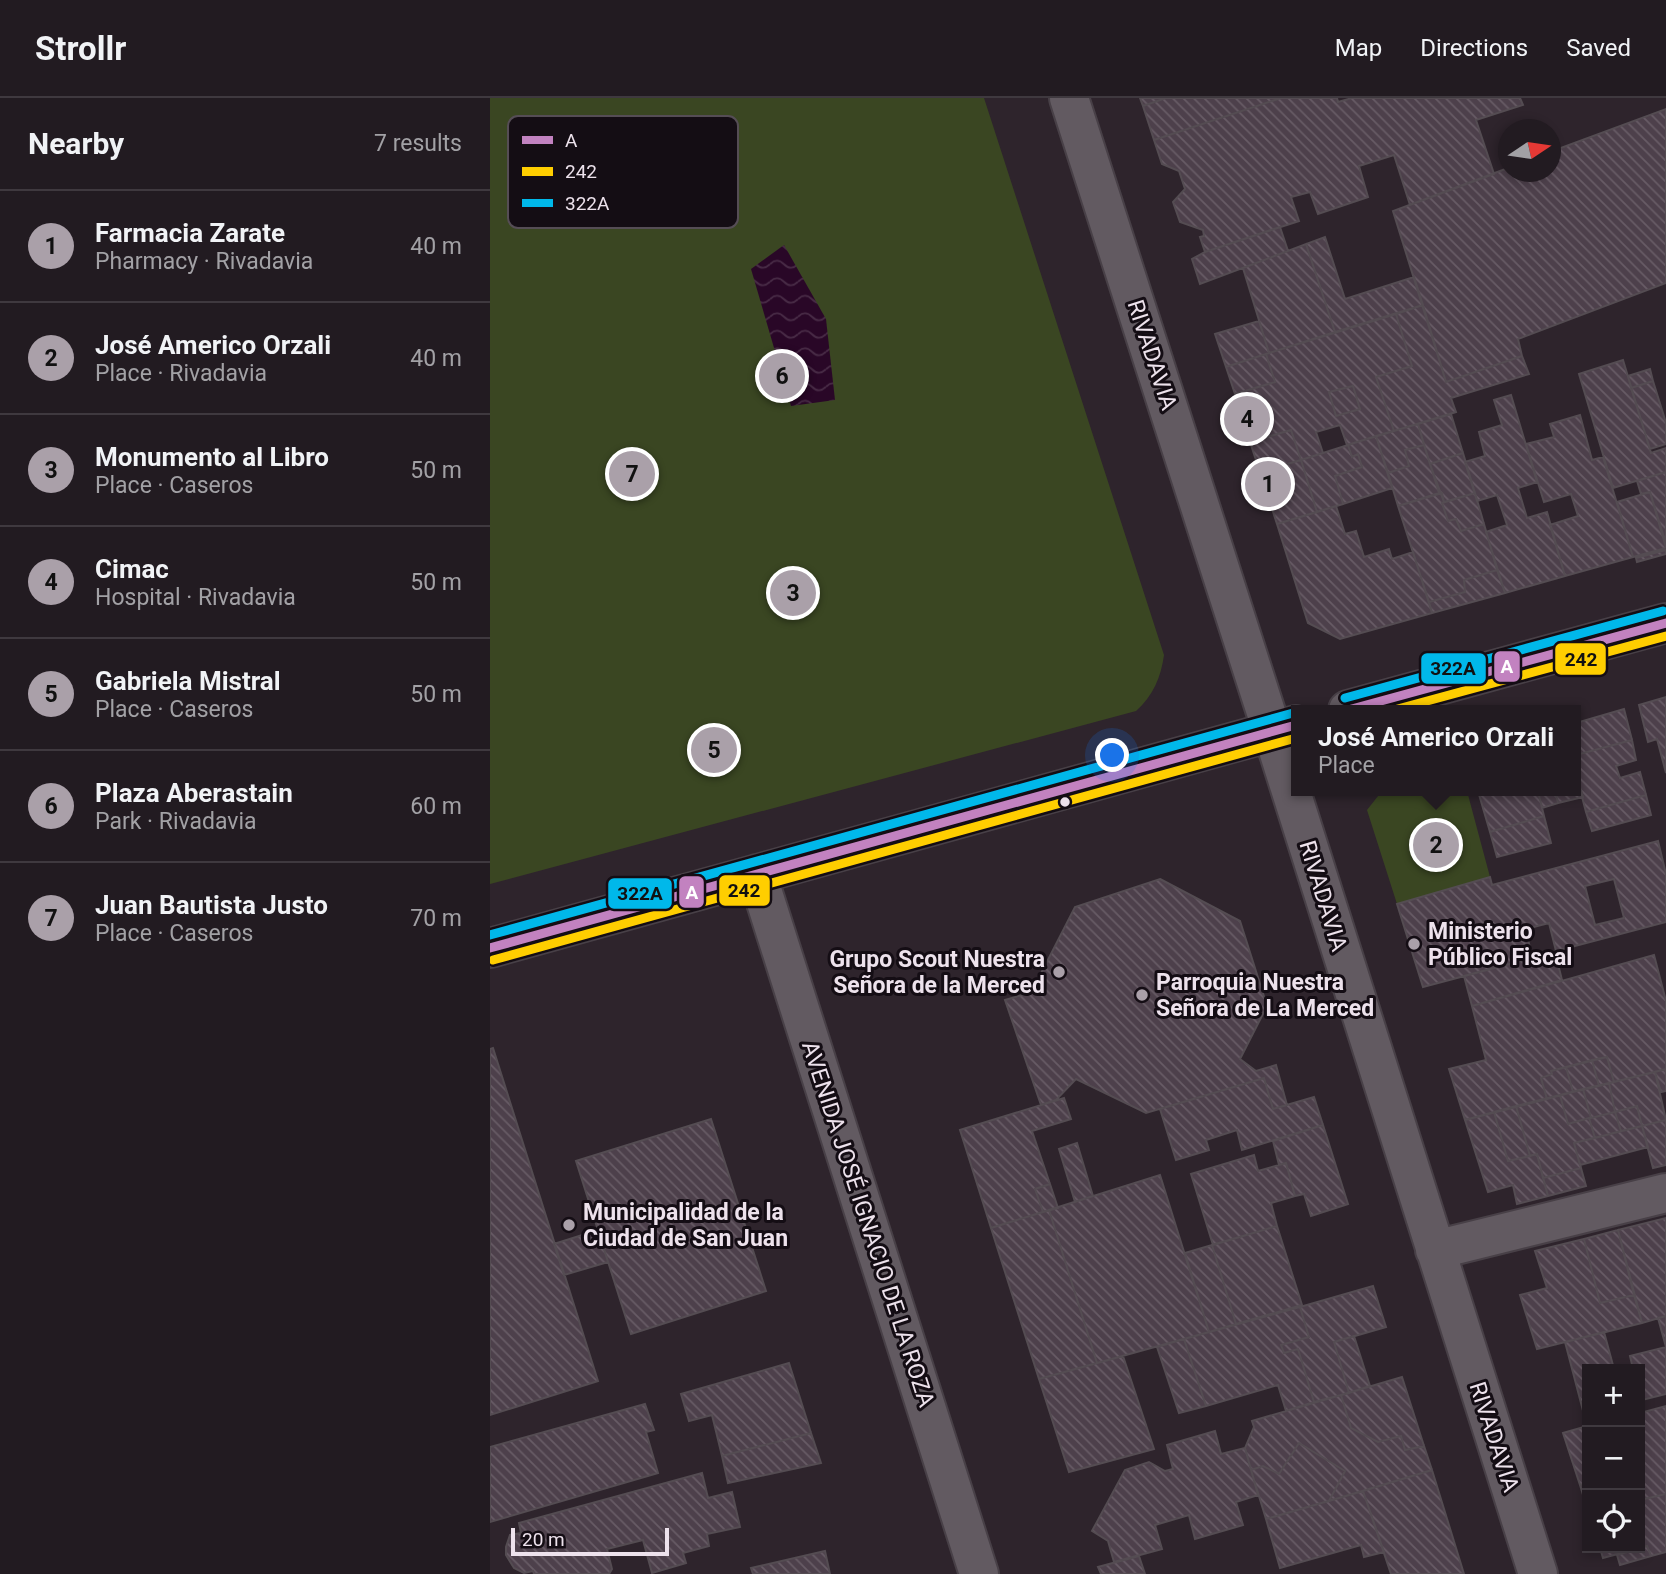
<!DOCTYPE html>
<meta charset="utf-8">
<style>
body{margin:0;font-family:Roboto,sans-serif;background:#2e282e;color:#f1f3f6}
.controls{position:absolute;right:21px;bottom:21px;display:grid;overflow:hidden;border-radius:0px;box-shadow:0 4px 10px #0003}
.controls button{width:63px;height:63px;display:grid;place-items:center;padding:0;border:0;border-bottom:2px solid #3f393f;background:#221b21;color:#f1f3f6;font:35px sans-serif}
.compass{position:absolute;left:1008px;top:21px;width:63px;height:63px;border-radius:50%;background:#221b21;box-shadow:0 4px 10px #0003;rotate:77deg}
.scale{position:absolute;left:21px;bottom:18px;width:158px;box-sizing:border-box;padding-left:7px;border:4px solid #ede2ec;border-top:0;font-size:19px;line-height:24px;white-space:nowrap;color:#ede2ec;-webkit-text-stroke:5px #140d14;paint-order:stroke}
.you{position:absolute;left:623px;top:658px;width:24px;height:24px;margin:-18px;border:5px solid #fff;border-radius:50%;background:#1a73e8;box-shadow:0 0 0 10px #1a73e833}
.badge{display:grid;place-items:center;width:46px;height:46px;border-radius:50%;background:#aaa0a9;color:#111;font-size:23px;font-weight:700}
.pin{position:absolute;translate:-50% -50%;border:4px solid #fff;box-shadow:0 2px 7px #0006}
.popup{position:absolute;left:801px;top:607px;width:290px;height:91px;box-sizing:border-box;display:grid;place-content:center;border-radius:0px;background:#221b21;filter:drop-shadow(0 2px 5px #0005);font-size:23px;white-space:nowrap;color:#a2a1a5}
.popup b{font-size:26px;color:#f1f3f6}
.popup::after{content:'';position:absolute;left:50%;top:100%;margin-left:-14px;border:14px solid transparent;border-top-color:#221b21}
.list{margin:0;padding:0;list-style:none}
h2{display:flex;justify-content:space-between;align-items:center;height:91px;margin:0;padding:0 28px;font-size:30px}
h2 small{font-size:23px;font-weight:400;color:#a2a1a5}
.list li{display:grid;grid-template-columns:46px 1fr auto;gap:21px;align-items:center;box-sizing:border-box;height:112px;padding:0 28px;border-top:2px solid #3f393f}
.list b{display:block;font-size:26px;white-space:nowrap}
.list p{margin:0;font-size:23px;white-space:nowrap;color:#a2a1a5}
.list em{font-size:23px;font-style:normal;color:#a2a1a5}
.icon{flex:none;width:38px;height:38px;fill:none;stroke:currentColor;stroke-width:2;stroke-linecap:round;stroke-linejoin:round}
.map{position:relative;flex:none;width:1176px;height:1476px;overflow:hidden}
header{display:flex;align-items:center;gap:42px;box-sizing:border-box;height:98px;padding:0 35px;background:#221b21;border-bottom:2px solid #3f393f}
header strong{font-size:33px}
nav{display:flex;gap:38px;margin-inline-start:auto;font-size:24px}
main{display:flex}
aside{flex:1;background:#221b21}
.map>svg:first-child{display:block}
</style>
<header>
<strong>Strollr</strong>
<nav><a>Map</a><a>Directions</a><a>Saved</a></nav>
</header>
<main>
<aside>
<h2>Nearby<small>7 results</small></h2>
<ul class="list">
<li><span class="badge">1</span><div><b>Farmacia Zarate</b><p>Pharmacy · Rivadavia</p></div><em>40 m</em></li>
<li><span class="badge">2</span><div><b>José Americo Orzali</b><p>Place · Rivadavia</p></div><em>40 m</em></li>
<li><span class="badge">3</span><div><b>Monumento al Libro</b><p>Place · Caseros</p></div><em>50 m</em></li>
<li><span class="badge">4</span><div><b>Cimac</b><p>Hospital · Rivadavia</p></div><em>50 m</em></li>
<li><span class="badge">5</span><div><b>Gabriela Mistral</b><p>Place · Caseros</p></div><em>50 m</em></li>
<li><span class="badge">6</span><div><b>Plaza Aberastain</b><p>Park · Rivadavia</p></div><em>60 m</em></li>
<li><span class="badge">7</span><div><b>Juan Bautista Justo</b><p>Place · Caseros</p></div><em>70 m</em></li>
</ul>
</aside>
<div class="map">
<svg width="1176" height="1476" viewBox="0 0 1176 1476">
<defs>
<pattern id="water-waves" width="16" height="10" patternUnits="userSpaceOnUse" patternTransform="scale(1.75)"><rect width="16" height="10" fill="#290727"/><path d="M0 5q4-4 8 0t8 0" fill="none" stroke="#482b46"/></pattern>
<pattern id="building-back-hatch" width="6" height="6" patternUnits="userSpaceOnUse" patternTransform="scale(1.75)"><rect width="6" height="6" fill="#4d404b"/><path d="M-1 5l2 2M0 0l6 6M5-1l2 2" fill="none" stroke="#675b65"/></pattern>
</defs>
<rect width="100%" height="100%" fill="#2e242c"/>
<path fill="#3a4622" d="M0,0H494L674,557C671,579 663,598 646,613L0,786Z
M892,693H977L1000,779L907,806L877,712Z"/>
<path fill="url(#water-waves)" d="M294,147L336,221L345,302L301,308L261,171Z"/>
<path fill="url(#building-back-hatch)" stroke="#544c52" stroke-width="2" fill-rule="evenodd" d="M650,0H676L653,8Z
M676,0H791L664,42L653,8Z
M791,0H847L848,4L862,0H1030L1033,7L986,22L1004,76L920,107L904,57L869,68L878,99L828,116L820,94L801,99L809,123L715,154L710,139L714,138L713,132L690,124L683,104L695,91L689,73L672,66L664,42Z
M1176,11V185L1028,241L1032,258L956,284L903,113L1018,70V74H1060V54Z
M790,129L798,153L710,186L702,161L715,154Z
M835,139L855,201L924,179L933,207L845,234L816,146Z
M816,146L845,234L779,255L753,170Z
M933,207L956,284L1032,258L1039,276L961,300L966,314L904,333L886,279L922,268L906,216Z
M906,216L922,268L886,279L904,333L857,347L850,327L826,334L833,355L811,362L801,332L760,344L745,296L785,284L776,256ZM863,288L870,311L846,318L839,294Z
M769,223L779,255L736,269L725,236Z
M776,256L785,284L745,296L736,269Z
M1133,262L1161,355L1176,350V374L1123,390L1089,276Z
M1160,271L1163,283L1141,290L1138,278Z
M1163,283L1176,325V346L1160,351L1141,290Z
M863,288L870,311L846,318L839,294Z
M1021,297L1047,384L1028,390L1037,420L1057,414L1075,478L1015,495L996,434L1017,427L1007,397L987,403L975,364L995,358L989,334L1012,327L1004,302Z
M961,316L973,355L940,366L928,326Z
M1090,317L1102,362L1113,359L1143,459L1075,478L1060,427L1088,418L1081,396L1054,404L1036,346L1064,339L1060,326Z
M928,326L934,347L915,352L919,368L898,375L886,338Z
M801,332L811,362L770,374L760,344Z
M886,338L902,390L853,406L845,378L872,369L868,356L862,359L858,347Z
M858,347L862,359L868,356L872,369L845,378L853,406L827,414L811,362Z
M934,347L949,395L908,408L898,375L919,368L915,352Z
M973,355L985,395L954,404L940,366Z
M811,362L827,414L787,426L770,374Z
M1176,374V446L1160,394L1151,396L1147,383Z
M1160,394L1176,450L1143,459L1127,404Z
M952,395L954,404L952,405L958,423L966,421L971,433L994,426L1007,472L974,482L975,494L939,504L908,408Z
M985,395L994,426L971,433L966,421L958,423L952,405Z
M846,408L855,436L866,433L874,459L899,451L902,461L923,454L942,515L850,541L818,525L787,426Z
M1176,452V456L1147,464L1146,460Z
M1007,472L1015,495L942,515L939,504L975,494L974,482Z
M1176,599V675L1167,641L1158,644L1149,607Z
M1134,611L1142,642L1086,657V625Z
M1142,642L1146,662L1126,668L1130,680L1150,674L1156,697L1096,714L1086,676V657Z
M1086,676L1093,699L1068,705L1065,693H1086Z
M988,693H1048L1054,718L1000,734Z
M1048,693H1065L1068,705L1052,710Z
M1156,697L1161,717L1102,733L1096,714Z
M1054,718L1061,745L1007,759L1000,734Z
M1168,743L1176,776V824L1066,853L1059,825L1036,831L1042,860L933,889L907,806L1000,779L1002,787ZM1124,781L1134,820L1105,827L1095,788Z
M670,781L750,823L777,908L750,961L766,973L786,967L797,1007L783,1011L774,980L656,1015L586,981L566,1002L551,1007L515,902L546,893L544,889L585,809Z
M1065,854L1072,882L982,908L974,878Z
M1164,857L1176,903V971L1124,984L1117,959L1061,973L1062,976L1051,980L1057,1001L975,1022L959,971L996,962L982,908Z
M3,950L108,1283L0,1317V951Z
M1117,959L1124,984L1109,988L1102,962Z
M1102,962L1109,988L1083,994L1076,969Z
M1076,969L1083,994L1057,1001L1051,980L1062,976L1061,973Z
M1176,971V993L1171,994L1165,974Z
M1165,974L1176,1022L1152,1028L1147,1008L1125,1014L1119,985Z
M774,980L783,1011L824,999L833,1027L752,1052L747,1032L716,1042L719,1052L686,1062L670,1011Z
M1119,985L1125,1014L1101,1020L1093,991Z
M1093,991L1101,1020L1125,1014L1131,1033L1105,1040L1099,1020L1078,1026L1070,997Z
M1070,997L1078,1026L1099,1020L1105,1040L1084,1045L1091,1070L1053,1080L1047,1056L1040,1058L1026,1008Z
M574,1000L581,1021L542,1033L560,1086L545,1091L553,1114L501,1130L470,1032Z
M1026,1008L1040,1058L1018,1063L1004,1014Z
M1147,1008L1152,1028L1131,1033L1125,1014Z
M1004,1014L1018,1063L1047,1056L1058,1098L1027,1106L1023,1087L998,1094L975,1022Z
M221,1021L276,1193L141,1236L86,1063Z
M1176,1022V1067L1163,1070L1152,1028Z
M833,1027L858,1106L821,1118L814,1096L805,1098L796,1065L789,1067L783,1043Z
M1152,1028L1158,1049L1090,1067L1084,1045Z
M587,1045L603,1098L585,1104L569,1051Z
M764,1057L768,1073L796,1065L805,1098L781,1105L787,1128L723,1147L701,1076Z
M1091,1070L1096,1088L1058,1098L1053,1080Z
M670,1077L719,1234L607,1265L559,1112Z
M560,1086L568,1110L553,1114L545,1091Z
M559,1112L607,1265L549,1281L501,1130Z
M1176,1120V1218L1152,1225L1128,1132Z
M787,1128L812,1207L746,1226L722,1147Z
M108,1132L118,1164L74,1177L64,1146Z
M1128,1132L1144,1197L1110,1205L1094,1141Z
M1094,1141L1110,1205L1144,1197L1152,1225L1047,1251L1030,1197L1057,1190L1045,1153Z
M722,1147L746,1226L719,1234L695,1155Z
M883,1188L896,1229L844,1244L859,1295L824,1304L808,1251L794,1255L791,1247L819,1239L810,1209Z
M810,1209L819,1239L791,1247L794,1255L808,1251L824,1304L796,1313L788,1287L716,1308L694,1241Z
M1176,1218V1249L1168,1220Z
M1114,1234L1124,1271H1097V1328L1075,1244Z
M864,1238L880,1288L859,1295L844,1244Z
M694,1241L716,1308L689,1315L667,1249Z
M1176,1249V1296L1152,1302L1150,1271H1143L1140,1258Z
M633,1258L664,1351L579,1374L549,1281Z
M299,1265L321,1335L232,1358L222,1317L199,1323L191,1296Z
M912,1279L934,1348L915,1352L911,1338L888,1344L861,1330L851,1297Z
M851,1297L861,1330L888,1344L911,1338L915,1352L934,1348L942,1372L839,1403L855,1373L809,1345L789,1376L773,1368L761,1372L755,1350L764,1329L762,1323Z
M155,1306L164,1332L156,1334L168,1375L0,1424V1349Z
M1176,1308V1396L1150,1402V1315Z
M1097,1328V1385L1090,1387L1073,1335Z
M725,1333L731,1356L755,1350L768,1397L746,1404L753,1427L705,1441L699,1417L665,1427L672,1451L624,1464L618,1443L602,1433L635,1372L659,1364L675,1373L683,1371L677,1347Z
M321,1335L331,1365L238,1385L232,1358Z
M809,1345L855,1373L839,1403L776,1421L761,1372L773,1368L789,1376Z
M942,1372L974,1476H901L873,1393Z
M212,1375L218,1400L242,1394L250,1429L217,1436L219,1448L193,1455L196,1465L162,1475L153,1442L117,1451L122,1471L119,1476H44L43,1473L34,1475L24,1470L16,1457V1449L20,1437L31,1435L29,1425Z
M1097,1385V1410L1090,1387Z
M873,1393L894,1454L874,1459L871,1447L790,1470L776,1421Z
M1176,1396V1454L1161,1458L1157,1448L1113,1460L1110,1450H1150V1402Z
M1157,1448L1161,1458L1130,1467L1127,1457Z
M335,1453L340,1476H263L261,1470Z
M649,1458L655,1476H611L608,1469Z"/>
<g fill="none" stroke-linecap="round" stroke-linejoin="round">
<g stroke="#484047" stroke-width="42">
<path id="minor" d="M579,0L782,633L1048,1476
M858,612L1176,525
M267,776L489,1476
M0,850L806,627
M945,1152L1176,1095"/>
</g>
<use href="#minor" stroke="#625a61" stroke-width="38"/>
<g stroke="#140d14" stroke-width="14">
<path id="bus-1" d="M858,612L1176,525
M0,850L806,627"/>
</g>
<g stroke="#140d14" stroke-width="14">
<path id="bus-2" d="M904,612L1176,538
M3,862L806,640"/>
</g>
<g stroke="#140d14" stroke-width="14">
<path id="bus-3" d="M855,600L1173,513
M0,837L803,615"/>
</g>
<use href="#bus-1" stroke="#c282c0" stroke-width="9"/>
<use href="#bus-2" stroke="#ffce00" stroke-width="9"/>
<use href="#bus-3" stroke="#00b8ea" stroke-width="9"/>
</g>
<circle fill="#ede2ec" stroke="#140d14" stroke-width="2.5" cx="575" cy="704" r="6"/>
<g fill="#aaa0a9" stroke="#140d14" stroke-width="2.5">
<circle cx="924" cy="846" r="7"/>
<circle cx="569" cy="874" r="7"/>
<circle cx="652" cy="897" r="7"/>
<circle cx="79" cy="1127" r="7"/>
</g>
<g text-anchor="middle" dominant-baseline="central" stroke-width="6" stroke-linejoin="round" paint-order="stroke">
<g font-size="23" fill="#ede2ec" stroke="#140d14">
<text transform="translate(662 257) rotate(72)">RIVADAVIA</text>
<text transform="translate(833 798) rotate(73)">RIVADAVIA</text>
<text transform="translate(378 1126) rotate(72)">AVENIDA JOSÉ IGNACIO DE LA ROZA</text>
<text transform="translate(1004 1339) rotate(72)">RIVADAVIA</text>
</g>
<g font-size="23" font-weight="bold" fill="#ede2ec" stroke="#140d14" text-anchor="start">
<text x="938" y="833">Ministerio<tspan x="938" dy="26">Público Fiscal</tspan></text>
<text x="555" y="861" text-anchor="end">Grupo Scout Nuestra<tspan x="555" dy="26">Señora de la Merced</tspan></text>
<text x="666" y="884">Parroquia Nuestra<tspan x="666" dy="26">Señora de La Merced</tspan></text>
<text x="93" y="1114">Municipalidad de la<tspan x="93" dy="26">Ciudad de San Juan</tspan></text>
</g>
</g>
<rect x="18" y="18" width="230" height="112" rx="10" fill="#140d14" stroke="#554d55" stroke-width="2"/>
<rect x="32" y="38" width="31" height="8" fill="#c282c0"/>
<rect x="32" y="69" width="31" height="9" fill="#ffce00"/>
<rect x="32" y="101" width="31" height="8" fill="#00b8ea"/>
<g font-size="19" fill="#ede2ec">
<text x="75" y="49">A</text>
<text x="75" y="80">242</text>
<text x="75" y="112">322A</text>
</g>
<g stroke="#140d14" stroke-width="2.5">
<rect x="1064" y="544" width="53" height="34" rx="7" fill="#ffce00"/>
<rect x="1003" y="552" width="28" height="33" rx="7" fill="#c282c0"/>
<rect x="930" y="554" width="67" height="33" rx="7" fill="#00b8ea"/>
<rect x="228" y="776" width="53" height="33" rx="7" fill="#ffce00"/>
<rect x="188" y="777" width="27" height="34" rx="7" fill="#c282c0"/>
<rect x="117" y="779" width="66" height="33" rx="7" fill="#00b8ea"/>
</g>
<g font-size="19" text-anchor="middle" font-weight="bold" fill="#fff">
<text x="1017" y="575">A</text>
<text x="202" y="801">A</text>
</g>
<g font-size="19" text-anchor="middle" font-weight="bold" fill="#111">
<text x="1091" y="568">242</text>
<text x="963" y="577">322A</text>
<text x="254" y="799">242</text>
<text x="150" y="802">322A</text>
</g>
</svg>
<div class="controls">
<button>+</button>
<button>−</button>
<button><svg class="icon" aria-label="locate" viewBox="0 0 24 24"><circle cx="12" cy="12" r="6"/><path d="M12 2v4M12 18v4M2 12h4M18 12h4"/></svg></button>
</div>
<svg class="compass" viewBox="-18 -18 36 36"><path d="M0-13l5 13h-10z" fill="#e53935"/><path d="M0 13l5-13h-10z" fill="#a2a1a5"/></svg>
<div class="scale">20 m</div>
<div class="you"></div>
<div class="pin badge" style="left:778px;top:386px">1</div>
<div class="pin badge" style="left:946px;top:747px">2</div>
<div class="popup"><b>José Americo Orzali</b>Place</div>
<div class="pin badge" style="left:303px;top:495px">3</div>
<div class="pin badge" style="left:757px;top:321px">4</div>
<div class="pin badge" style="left:224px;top:652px">5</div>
<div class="pin badge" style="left:292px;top:278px">6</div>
<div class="pin badge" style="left:142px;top:376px">7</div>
</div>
</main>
